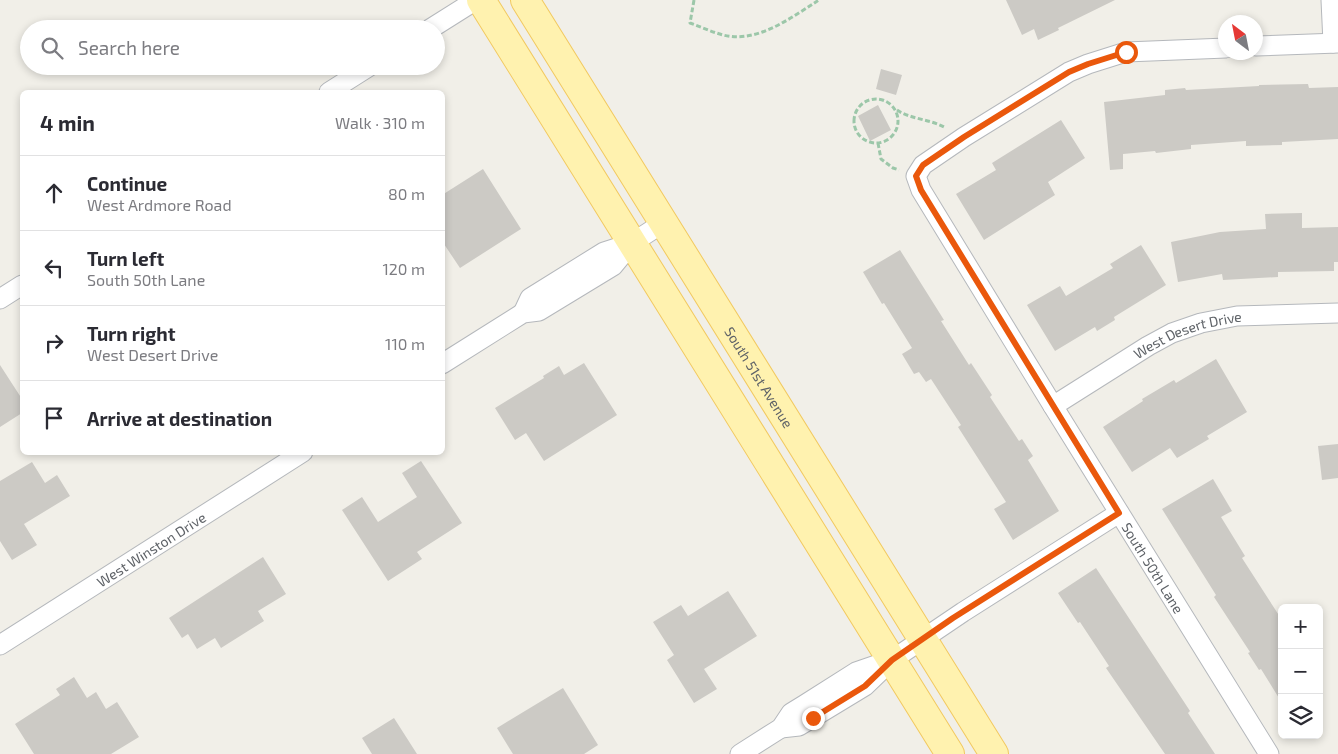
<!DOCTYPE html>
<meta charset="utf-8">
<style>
body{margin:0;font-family:"Exo 2",sans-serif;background:#f2f2f3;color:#2b2b33}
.controls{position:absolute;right:15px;bottom:15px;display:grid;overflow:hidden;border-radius:8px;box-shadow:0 2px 8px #0003}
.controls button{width:45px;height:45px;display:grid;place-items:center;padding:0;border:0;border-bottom:1px solid #e1e1e2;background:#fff;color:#2b2b33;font:25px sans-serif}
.compass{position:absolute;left:1218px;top:15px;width:45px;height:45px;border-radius:50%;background:#fff;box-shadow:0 2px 8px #0003;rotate:328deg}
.stop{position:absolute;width:15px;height:15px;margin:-11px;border:4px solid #ea580c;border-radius:50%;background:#fff}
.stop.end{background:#ea580c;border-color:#fff;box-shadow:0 1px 5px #0008}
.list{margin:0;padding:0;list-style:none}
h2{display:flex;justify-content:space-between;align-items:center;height:65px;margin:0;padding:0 20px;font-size:21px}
h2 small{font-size:16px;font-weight:400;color:#7c7c81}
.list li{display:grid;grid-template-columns:32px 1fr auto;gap:15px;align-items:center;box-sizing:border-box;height:75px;padding:0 20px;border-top:1px solid #e1e1e2}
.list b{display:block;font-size:19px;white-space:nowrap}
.list p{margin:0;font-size:16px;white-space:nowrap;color:#7c7c81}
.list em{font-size:16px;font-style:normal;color:#7c7c81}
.icon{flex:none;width:28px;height:28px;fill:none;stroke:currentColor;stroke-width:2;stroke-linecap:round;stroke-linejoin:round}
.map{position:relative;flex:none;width:1338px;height:754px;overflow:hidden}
.search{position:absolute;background:#fff;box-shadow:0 2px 8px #0003;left:20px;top:20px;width:425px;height:55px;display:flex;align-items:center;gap:12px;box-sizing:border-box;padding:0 18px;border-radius:28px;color:#7c7c81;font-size:19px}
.panel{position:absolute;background:#fff;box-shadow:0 2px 8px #0003;left:20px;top:90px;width:425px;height:365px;border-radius:8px}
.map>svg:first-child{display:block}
</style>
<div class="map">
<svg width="1338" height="754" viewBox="0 0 1338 754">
<rect width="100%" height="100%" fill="#f1efe8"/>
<path fill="#cccac5" d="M1006,0H1115L1058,28L1059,30L1038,40L1034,29L1022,35Z
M881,69L902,75L896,95L876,89Z
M1308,84L1309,88L1338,87V139L1282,142V145L1246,146V141L1191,145V149L1156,153L1155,151L1123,154V169L1110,170L1104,102L1165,95V90L1185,88L1186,90L1259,86V85Z
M878,105L891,130L870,141L858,116Z
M1061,120L1085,158L1048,182L1055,195L984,240L956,194L996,170L992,163Z
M483,169L521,229L460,268L442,241V195Z
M1302,213V228L1338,227V262H1334V271L1278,272V277L1223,280L1222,274L1178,282L1171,242L1220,232L1266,229L1265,214Z
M1141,245L1166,285L1114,317L1115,320L1097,331L1095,327L1055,351L1027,305L1060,286L1066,296L1113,268L1110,264Z
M900,250L944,320L941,321L969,365L971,363L992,395L990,397L1019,441L1022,439L1033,456L1028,460L1059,511L1013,540L994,509L1006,502L958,427L961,425L931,379L926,382L919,372L914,374L902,354L912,348L884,303L882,304L863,272Z
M1216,359L1247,412L1207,436L1209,439L1177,458L1170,448L1132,472L1103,427L1143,401L1142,399L1174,380L1176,383Z
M584,363L617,415L544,461L526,433L515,440L495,408L544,378L543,376L559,366L564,375Z
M0,365L22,399V413L0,427Z
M1338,444V478L1322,480L1318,446Z
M421,461L462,523L417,552L422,559L388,581L342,510L362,497L378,522L417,497L402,473Z
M32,462L45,483L57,475L70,496L24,524L37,545L12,560L0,541V481Z
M1213,479L1232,511L1221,517L1245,556L1242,558L1282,620V703L1261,669L1259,670L1248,653L1250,652L1214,597L1216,595L1162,509Z
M263,557L286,594L258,611L264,621L221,648L215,638L197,649L188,634L182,638L169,618Z
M1096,568L1190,711L1188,713L1215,754H1165L1106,668L1109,666L1080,622L1078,623L1058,593Z
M728,591L757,636L704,669L717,689L694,703L667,660L674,655L653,622L681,605L688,616Z
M74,677L87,698L96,692L106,709L117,702L139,737L111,754H34L15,724L60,695L56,689Z
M563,688L598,745L584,754H513L497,728Z
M394,718L417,754H372L362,738Z"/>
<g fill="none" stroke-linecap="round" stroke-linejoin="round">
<g stroke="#b5b8bc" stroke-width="21">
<g id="minor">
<path d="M1331,0L1333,43"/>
<path d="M430,29L476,0"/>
<path d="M1256,46L1338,43"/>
<path id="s1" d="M1226,48L1126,52L1088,64L1069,72L964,137L923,165L916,176L921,190L1053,406L1269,754"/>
<path d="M329,92L370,66"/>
<path d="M0,299L22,285"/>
<path d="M523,313L530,298L604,252L632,243L663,223"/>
<path d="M442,364L523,313L539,311L613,266L632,243"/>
<path id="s2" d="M1053,406L1148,346L1172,333L1201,323L1237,316L1338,313"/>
<path id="s3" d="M0,645L303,452"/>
<path d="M781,728L799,726L865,686L892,660L963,612L1119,513"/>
<path d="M740,754L781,728L791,713L804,705L856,672L885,662"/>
</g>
</g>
<g stroke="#f2c960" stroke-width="30">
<g id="primary">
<path d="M481,0L950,754"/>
<path id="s4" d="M525,0L994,754"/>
</g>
</g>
<path stroke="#9cc7a9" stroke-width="3" stroke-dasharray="5 2.5" stroke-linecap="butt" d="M694,0L690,23C701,27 712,32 723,35C757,44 792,17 819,0
M854 121a22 22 0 1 1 44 0a22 22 0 1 1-44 0Z
M897,110C910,119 929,119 944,127
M878,143L881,159L893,168L899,170"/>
<use href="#minor" stroke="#fff" stroke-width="19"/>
<use href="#primary" stroke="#fff2af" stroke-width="28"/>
</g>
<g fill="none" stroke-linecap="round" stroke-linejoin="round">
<path stroke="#ea580c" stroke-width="6" d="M813,718L865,686L892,660L953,618L1119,513L921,190L916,176L923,165L964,137L1069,72L1088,64L1126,52"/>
</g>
<g text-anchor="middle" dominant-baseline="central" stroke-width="4" stroke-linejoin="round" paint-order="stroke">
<g font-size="14" fill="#5f6368" stroke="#fff">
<text stroke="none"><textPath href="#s2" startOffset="154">West Desert Drive</textPath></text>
<text stroke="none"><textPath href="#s4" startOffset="444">South 51st Avenue</textPath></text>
<text stroke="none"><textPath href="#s3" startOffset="179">West Winston Drive</textPath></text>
<text stroke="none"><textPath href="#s1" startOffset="805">South 50th Lane</textPath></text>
</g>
</g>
</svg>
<div class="controls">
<button>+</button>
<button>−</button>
<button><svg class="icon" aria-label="layers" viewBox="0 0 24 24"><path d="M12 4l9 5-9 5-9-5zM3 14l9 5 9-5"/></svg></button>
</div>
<svg class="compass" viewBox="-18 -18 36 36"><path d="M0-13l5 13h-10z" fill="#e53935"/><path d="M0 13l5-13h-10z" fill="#7c7c81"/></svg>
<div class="stop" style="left:1126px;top:52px"></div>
<div class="stop end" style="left:813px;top:718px"></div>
<div class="search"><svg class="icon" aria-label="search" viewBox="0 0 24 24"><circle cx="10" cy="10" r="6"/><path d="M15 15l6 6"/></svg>Search here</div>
<section class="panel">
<h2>4 min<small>Walk · 310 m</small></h2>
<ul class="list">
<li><svg class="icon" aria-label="ahead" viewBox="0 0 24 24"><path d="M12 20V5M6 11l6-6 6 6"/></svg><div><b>Continue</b><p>West Ardmore Road</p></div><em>80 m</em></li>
<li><svg class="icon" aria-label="left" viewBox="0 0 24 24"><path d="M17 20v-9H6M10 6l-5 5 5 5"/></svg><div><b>Turn left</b><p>South 50th Lane</p></div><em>120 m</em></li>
<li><svg class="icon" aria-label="right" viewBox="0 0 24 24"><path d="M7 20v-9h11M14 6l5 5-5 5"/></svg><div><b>Turn right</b><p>West Desert Drive</p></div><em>110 m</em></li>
<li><svg class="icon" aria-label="arrive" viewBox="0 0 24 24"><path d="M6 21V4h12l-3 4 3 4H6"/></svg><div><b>Arrive at destination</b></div></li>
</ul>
</section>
</div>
